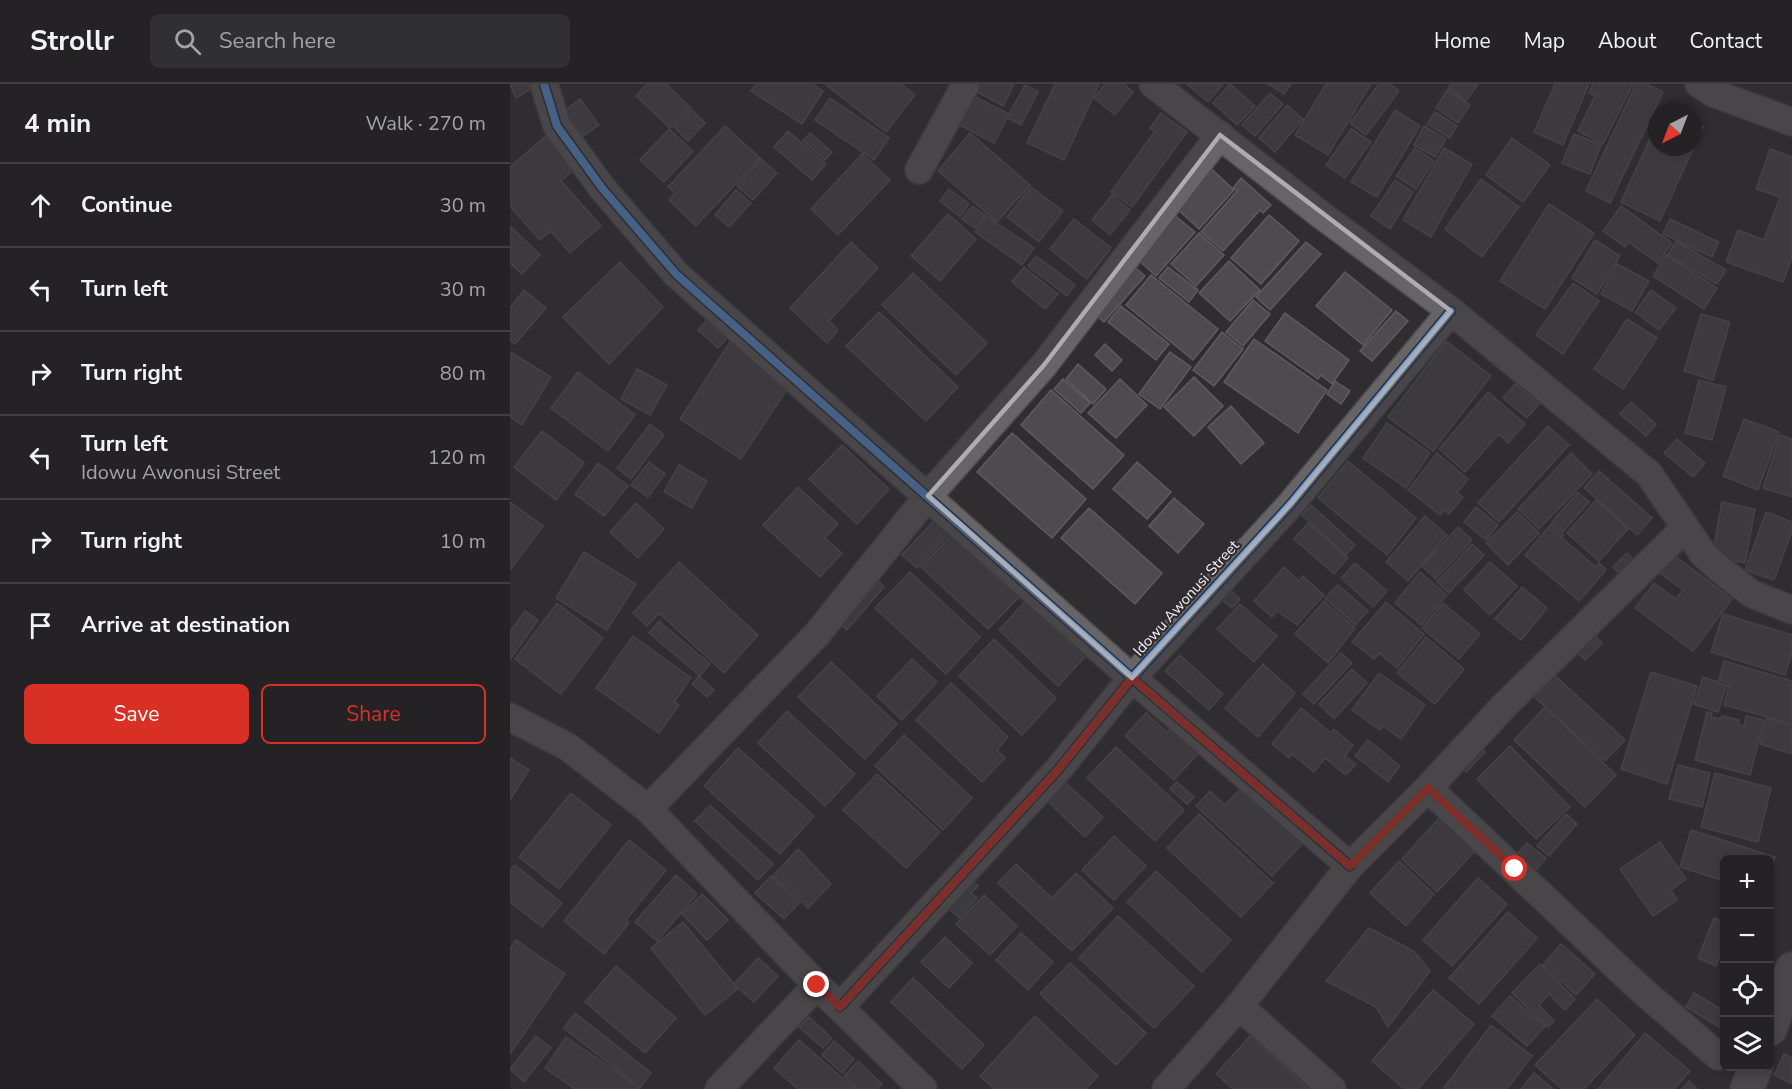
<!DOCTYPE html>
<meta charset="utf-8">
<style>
body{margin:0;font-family:"Nunito Sans",sans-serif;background:#302f32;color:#f1f3f6}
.controls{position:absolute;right:18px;bottom:18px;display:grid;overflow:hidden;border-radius:9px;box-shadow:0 3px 9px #0003}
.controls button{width:54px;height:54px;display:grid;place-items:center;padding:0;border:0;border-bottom:2px solid #413f42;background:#242225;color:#f1f3f6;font:30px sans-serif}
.compass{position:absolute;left:1138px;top:18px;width:54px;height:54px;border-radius:50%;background:#242225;box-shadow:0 3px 9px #0003;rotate:222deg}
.stop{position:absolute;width:18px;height:18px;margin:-14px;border:4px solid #d93025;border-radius:50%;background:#fff}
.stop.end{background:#d93025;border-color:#fff;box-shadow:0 2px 6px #0008}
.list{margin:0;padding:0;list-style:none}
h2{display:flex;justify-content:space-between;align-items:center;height:78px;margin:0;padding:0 24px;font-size:26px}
h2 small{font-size:20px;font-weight:400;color:#a3a4a7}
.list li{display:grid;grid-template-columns:39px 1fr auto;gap:18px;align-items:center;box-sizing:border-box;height:84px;padding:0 24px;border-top:2px solid #413f42}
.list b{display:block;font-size:22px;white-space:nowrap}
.list p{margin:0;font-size:20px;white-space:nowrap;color:#a3a4a7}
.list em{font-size:20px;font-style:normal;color:#a3a4a7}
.actions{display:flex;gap:12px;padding:18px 24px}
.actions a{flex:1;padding:14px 0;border:2px solid #d93025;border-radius:9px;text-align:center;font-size:21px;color:#d93025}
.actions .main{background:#d93025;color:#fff}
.icon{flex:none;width:33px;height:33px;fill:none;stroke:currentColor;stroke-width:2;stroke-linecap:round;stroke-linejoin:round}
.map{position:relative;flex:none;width:1282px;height:1005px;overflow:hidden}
header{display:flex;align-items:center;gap:36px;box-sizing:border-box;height:84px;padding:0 30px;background:#242225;border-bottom:2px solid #413f42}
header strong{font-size:28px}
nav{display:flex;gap:33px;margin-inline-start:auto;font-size:21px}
.search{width:420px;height:54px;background:#302f32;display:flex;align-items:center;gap:15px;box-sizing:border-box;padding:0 21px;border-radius:9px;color:#a3a4a7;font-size:22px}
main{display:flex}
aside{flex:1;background:#242225}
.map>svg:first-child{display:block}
</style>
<header>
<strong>Strollr</strong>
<div class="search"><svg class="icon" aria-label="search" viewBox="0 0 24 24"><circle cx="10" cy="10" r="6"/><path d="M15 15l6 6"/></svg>Search here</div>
<nav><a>Home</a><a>Map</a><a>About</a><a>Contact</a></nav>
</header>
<main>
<aside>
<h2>4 min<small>Walk · 270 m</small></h2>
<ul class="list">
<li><svg class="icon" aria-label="ahead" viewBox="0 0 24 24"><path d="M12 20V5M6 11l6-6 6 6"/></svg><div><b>Continue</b></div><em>30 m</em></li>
<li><svg class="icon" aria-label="left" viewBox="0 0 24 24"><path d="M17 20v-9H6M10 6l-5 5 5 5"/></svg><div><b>Turn left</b></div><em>30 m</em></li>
<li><svg class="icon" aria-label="right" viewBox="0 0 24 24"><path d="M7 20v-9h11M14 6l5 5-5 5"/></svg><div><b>Turn right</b></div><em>80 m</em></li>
<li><svg class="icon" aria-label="left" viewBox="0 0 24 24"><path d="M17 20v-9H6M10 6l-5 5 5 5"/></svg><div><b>Turn left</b><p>Idowu Awonusi Street</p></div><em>120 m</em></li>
<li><svg class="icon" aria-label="right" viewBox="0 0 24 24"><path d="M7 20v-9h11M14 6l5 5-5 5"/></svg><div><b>Turn right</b></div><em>10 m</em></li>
<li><svg class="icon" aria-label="arrive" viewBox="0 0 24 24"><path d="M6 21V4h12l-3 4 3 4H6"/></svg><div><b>Arrive at destination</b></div></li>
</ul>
<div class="actions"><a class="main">Save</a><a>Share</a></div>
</aside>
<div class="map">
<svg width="1282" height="1005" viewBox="0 0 1282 1005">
<rect width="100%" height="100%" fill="#302d31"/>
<path fill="#4f4a50" stroke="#5e5b5f" stroke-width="1.5" d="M0,0H18L21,5L6,14Z
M137,0H156L180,23L160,44L126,12Z
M246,0H302L313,7L292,40L241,7Z
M315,0H391L405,11L376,48Z
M462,0H504L493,22L460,4Z
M545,0H589L554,76L517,59Z
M595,0H614L623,8L605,31L584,14Z
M677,0H713L698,18Z
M720,0L745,22L727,41L703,19Z
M758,0H781L774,10Z
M816,0H861L818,71L785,51Z
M869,0H880L889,7L856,51L840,39Z
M941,0H968L956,17L938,4Z
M1045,0H1079L1053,61L1024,48Z
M1083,0H1123L1093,60L1068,47L1085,12L1079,9Z
M1126,0H1136L1153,8L1100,119L1076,107Z
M515,1L528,8L511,41L497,34Z
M937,6L960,21L948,39L926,24Z
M454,7L499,30L484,59L440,36Z
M760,9L773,20L745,52L732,41Z
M320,14L379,54L364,76L305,36Z
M70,15L89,41L73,52L54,27Z
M777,21L793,35L765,68L749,54Z
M181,25L195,39L178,57L164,43Z
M885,26L910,42L867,113L841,98Z
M925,28L947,42L940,54L917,40Z
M651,29L677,48L622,123L601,108L645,47L640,44Z
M1183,38L1193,43L1150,137L1111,118L1147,40V63H1183Z
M215,42L250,74L186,142L159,116L165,109L158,103Z
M914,42L936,55L925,73L904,61Z
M159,45L183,67L154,98L130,76Z
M841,45L861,58L835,94L816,81Z
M278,47L316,80L302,96L264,63Z
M39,49L68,82L51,97L91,142L60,169L41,147L30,156L0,122V83Z
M300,49L322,68L315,76L293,57Z
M460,49L520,101L487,138L428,87Z
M1064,50L1091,61L1080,90L1052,79Z
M1002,54L1040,81L1013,118L976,91Z
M905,64L924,77L906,105L886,92Z
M934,64L962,80L921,153L893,136Z
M1260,65L1282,73V173L1273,198L1216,178L1228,146L1254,156L1270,113L1246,105Z
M352,70L380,96L328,151L301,125Z
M251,75L267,89L243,116L227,102Z
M695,79L724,106L689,145L659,117Z
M731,94L761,121L753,129L750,126L713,167L691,148L727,107L723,104Z
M971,95L1009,123L972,173L935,145Z
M885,96L903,108L880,145L861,132Z
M521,103L553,127L529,158L497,133Z
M439,105L459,120L450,133L430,117Z
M226,106L241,119L219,143L205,131Z
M602,111L620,126L600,151L582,136Z
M1039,120L1084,149L1035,225L990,197Z
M462,122L475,131L465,144L452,135Z
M1111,122L1162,159L1148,179L1118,158L1115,163L1093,147Z
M438,130L466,155L430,197L401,172Z
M663,130L685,148L646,192L625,173Z
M759,131L789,157L751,200L721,174Z
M476,132L524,164L512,181L465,148Z
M564,135L601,164L577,195L540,165Z
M1160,135L1209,158L1202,173L1153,150Z
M0,142L30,171L12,190L0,179Z
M689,149L714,171L686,202L661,180Z
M1085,156L1110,172L1087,210L1062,194Z
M1166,157L1216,186L1207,200L1158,171Z
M341,158L368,184L319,237L328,246L317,259L280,224Z
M796,158L811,170L760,226L746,213Z
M1156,171L1207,204L1194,225L1143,192Z
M526,172L565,201L557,212L518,182Z
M719,177L750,206L720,237L689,209Z
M110,178L153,223L99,280L53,233Z
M619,178L635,192L594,238L578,224Z
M1107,180L1139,197L1122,227L1091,210Z
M514,183L548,210L535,225L502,198Z
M658,183L688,206L679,218L649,194Z
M835,188L882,226L853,261L806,222Z
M403,189L477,259L446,291L372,221Z
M641,191L708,245L683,276L616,221Z
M1063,199L1089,217L1053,270L1026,251Z
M14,206L36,224L5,260L0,256V224Z
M1141,206L1166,224L1149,246L1125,228Z
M743,216L760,230L733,262L716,248Z
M611,222L659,260L646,276L598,238Z
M886,227L898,237L862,277L850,267Z
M369,228L448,303L416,337L336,262Z
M203,229L223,248L208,264L188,246Z
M775,229L839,276L822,300L811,291L808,295L755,257Z
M1191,230L1220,238L1203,296L1174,287Z
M1117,235L1147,254L1113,305L1084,285Z
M712,248L733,265L704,302L683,286Z
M222,255L283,296L231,375L170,335Z
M744,255L817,306L788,349L714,298Z
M936,257L981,292L923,367L878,333Z
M595,260L612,276L602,287L585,271Z
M0,268L41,293L12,341L0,333Z
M660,268L681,283L650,325L629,310Z
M568,280L596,305L583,320L556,295Z
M127,285L157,301L140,331L111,315Z
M68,288L125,331L98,367L41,324Z
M684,293L713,322L684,352L654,323Z
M553,295L580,319L571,329L544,305Z
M610,295L637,321L606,354L578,329Z
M1189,296L1216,303L1202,356L1175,349Z
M825,297L840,307L831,320L817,310Z
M1005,300L1029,320L1017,334L993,314Z
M541,306L614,371L583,405L511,341Z
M978,308L1015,340L998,359L989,350L955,388L929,365Z
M1121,318L1146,340L1136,352L1110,330Z
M721,322L754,359L731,380L698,343Z
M1234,335L1269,348L1248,406L1213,392Z
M877,339L920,369L896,404L853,374Z
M140,340L154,351L121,395L107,384Z
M1038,342L1059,361L989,438L968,419Z
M32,347L74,379L46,416L4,383Z
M502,349L576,415L542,454L467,388Z
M1270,351L1282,355V413L1253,404Z
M1167,355L1195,379L1183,393L1154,369Z
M332,361L379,405L347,440L299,395Z
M927,369L958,395L947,409L953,413L939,430L934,426L930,431L898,406Z
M1061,369L1082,390L1029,445L1008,425Z
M838,377L906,434L877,471L808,414Z
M139,378L155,390L138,413L121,401Z
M627,378L661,408L637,435L603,405Z
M88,379L118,402L94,432L65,410Z
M169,381L197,397L182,424L154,408Z
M1089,387L1142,434L1127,451L1074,404Z
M288,403L328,440L315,454L332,469L310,493L253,441Z
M1068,408L1079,418L1053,448L1042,438Z
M664,414L694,440L668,469L639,442Z
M1086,416L1118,445L1089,477L1057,449Z
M0,418L33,442L0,486Z
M1212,418L1245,425L1235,479L1202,473Z
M126,419L154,445L128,474L100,448Z
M801,421L845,461L836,471L792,431Z
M966,423L988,441L976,456L954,438Z
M579,424L652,489L625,520L551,454Z
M1007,428L1029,449L998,481L976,459Z
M1256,428L1282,438V447L1264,496L1235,486Z
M428,432L442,446L407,484L392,471Z
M915,432L937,451L898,497L876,478Z
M798,439L838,474L824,490L784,455Z
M1041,440L1053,451L1051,453L1086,483L1089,479L1096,486L1069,517L1015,471Z
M948,443L962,456L926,495L912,482Z
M444,448L511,511L478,545L411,483Z
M962,460L974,471L939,509L927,498Z
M74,468L126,500L97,546L46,514Z
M1117,469L1130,481L1115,496L1103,483Z
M1165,472L1222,515L1183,567L1125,524L1144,499L1166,515L1173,506L1151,490Z
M169,478L248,551L214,589L149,529L137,542L123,529Z
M980,478L1007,502L980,531L954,506Z
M845,479L877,507L863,523L831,494Z
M774,483L789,497L793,492L814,511L787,541L767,527L762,533L744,517Z
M400,488L470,553L436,590L365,524Z
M910,488L937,511L911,541L885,519Z
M367,496L374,503L337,546L328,538Z
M828,501L858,527L845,541L815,514Z
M717,503L730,515L722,524L708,513Z
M1012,503L1037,524L1011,556L985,535Z
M523,509L582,565L548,602L489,546Z
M814,517L845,544L818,579L785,550Z
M876,518L914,550L887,584L869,569L864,575L842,558Z
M47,519L93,554L51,610L5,575Z
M933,519L970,550L949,575L912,544Z
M730,520L767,552L744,578L707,545Z
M15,527L28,536L0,576V548Z
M1213,530L1282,551V569L1275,591L1201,568Z
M149,537L200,580L190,592L139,549Z
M1083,550L1092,559L1075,576L1066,567Z
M123,552L181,594L164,618L169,621L149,649L86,604Z
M916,553L954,585L925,620L887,589Z
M484,555L546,614L512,651L449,592Z
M831,569L842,579L804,620L793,610Z
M670,571L713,610L699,626L655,587Z
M402,575L427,598L392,636L367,612Z
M1214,577L1282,597V640L1214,621L1220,599L1209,596Z
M321,578L387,640L355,675L288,613Z
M753,580L785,609L748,653L715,624Z
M842,585L857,599L824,635L809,620Z
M1040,587L1115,656L1095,677L1020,609Z
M1141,588L1187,602L1157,700L1111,685Z
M869,589L915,621L891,655L873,642L870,646L842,626Z
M189,592L204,606L197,613L182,600Z
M1193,593L1217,601L1208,628L1184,620Z
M441,599L498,653L487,666L495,674L472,698L406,636Z
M1035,623L1106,691L1075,723L1004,656Z
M791,624L821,649L824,645L843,661L835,672L846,680L836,691L815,674L804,688L782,670L779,674L762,660Z
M277,627L345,690L315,722L248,659Z
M1197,628L1202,629L1201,633L1211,635L1212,632L1229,636L1228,641L1234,642L1236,632L1254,636L1240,691L1185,676Z
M636,629L657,648L665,639L693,664L664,696L615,652Z
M1257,634L1282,642V670L1250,660Z
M394,651L462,714L433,746L365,682Z
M858,656L890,682L878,698L845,672Z
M966,659L975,668L956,688L947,680Z
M1000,662L1060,723L1026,755L967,695Z
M606,663L674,726L645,757L577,694Z
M228,664L304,732L270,770L194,702Z
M0,674L19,686L0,716Z
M1168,681L1200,689L1192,723L1159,715Z
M1205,689L1261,704L1248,758L1191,743Z
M367,690L430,748L396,784L333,726Z
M549,693L593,733L575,753L532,712Z
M667,698L684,713L677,720L660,705Z
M732,703L793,759L762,792L686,722L700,707L715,721Z
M61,709L101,741L49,805L9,773Z
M200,721L263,780L248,796L185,737Z
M689,730L763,799L731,833L657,764Z
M1056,730L1067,740L1039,772L1027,762Z
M930,733L966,766L927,808L892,775Z
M1181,746L1265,773L1260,791V776H1214V797L1170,783Z
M604,752L636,782L604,816L572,786Z
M119,756L156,786L116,836L119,839L94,870L54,837Z
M1150,758L1176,795L1161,806L1167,816L1143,832L1110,785Z
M1017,759L1036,774L1026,786L1007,770Z
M288,765L321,800L298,824L263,792Z
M889,777L924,810L896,842L860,809Z
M506,780L542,814L566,789L603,824L562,867L488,799Z
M5,781L52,819L32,843L0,818V786Z
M646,787L721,856L692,888L617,818Z
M166,791L187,810L147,857L125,838Z
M455,791L468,802L461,809L467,814L449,834L431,817Z
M261,792L289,819L274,835L245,809Z
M968,794L997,820L942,882L913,856Z
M192,810L218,836L197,856L172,830Z
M474,811L507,842L480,871L446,840Z
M998,828L1027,854L969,920L939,894Z
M608,832L684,902L644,944L569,874Z
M1204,834L1214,838V860L1206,882L1188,874Z
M173,838L228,905L195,931L141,864Z
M859,844L904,867L920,887L878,943L866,923L816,897Z
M511,849L543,878L518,906L486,876Z
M435,853L462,879L439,904L411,878Z
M6,856L55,890L0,970V865Z
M1051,860L1085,890L1066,911L1033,881Z
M248,874L268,892L244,918L224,900Z
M560,879L636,949L606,981L530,910Z
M1030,880L1065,915L1055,926L1039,910L1029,921L1044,937L1038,943L1002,909Z
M106,882L166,934L135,969L75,918Z
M403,894L474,961L452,985L381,918Z
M923,906L964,940L908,1005H894L862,977Z
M1184,909L1214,927V946L1176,923Z
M1000,912L1035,942L1017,962L982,932Z
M1087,915L1125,951L1074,1005H1052L1025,981Z
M65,929L141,989L130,1004L54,944Z
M525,932L588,992L576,1005H484L470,992Z
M299,933L322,954L313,964L289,943Z
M981,941L1022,972L997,1005H933Z
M1135,949L1180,987L1164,1005H1088Z
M26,952L41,964L14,998L0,985Z
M740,952L798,1005H723L706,990Z
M56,953L129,1003L127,1005H65L35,984Z
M289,956L345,1005H288L264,984Z
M324,957L344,975L332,989L312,971Z
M1274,970L1282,974V1000L1264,991Z
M348,977L372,1000L367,1005H347L334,992Z
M1024,989L1043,1005H1011Z
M1179,997L1187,1005H1172Z"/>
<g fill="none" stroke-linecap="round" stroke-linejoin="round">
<g stroke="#4d4a4d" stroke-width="30">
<path id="minor" d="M34,0L47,42L92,104L166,190L622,594L840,782
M643,0L810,130L941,227L1139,390L1194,471L1211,486L1242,510L1282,526
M1189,0L1203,9L1282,38
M409,86L456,0
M0,633L58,663L138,725L307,901L413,1005
M918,704L1127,902L1208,972
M138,725L308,549L418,412L534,281L710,51
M729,922L822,1005
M330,923L547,687L622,594L780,421L941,227
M209,1005L307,901
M656,1005L729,922L840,782L918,704L993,623L1175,444"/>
</g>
<g stroke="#4d4a4d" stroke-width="36">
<path id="tertiary" d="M1260,945L1282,885
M1237,1005L1246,982"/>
</g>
<use href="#minor" stroke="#666467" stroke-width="27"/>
<use href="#tertiary" stroke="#666467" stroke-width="33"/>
<g stroke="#312c32" stroke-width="11">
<path id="cycleway" d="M34,0L47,42L92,104L166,190L622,594L840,782
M330,923L547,687L622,594L780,421L941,227"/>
</g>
<use href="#cycleway" stroke="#60a3ed" stroke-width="8"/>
</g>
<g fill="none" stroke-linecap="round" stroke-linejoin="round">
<path stroke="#d93025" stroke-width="8" d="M307,901L330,923L547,687L622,594L840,782L918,704L1005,785"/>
</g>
<path d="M0 0H1282V1005H0ZM710,51L941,227L780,421L622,594L418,412L534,281Z" fill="#302d31" fill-opacity=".55" fill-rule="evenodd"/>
<path fill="none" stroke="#afacb0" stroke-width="4.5" stroke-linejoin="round" d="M710,51L941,227L780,421L622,594L418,412L534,281Z"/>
<g text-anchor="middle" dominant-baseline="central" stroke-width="4.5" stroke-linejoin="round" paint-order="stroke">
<g font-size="15" fill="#f4f0f4" stroke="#312c32">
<text transform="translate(676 514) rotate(-48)">Idowu Awonusi Street</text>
</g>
</g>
</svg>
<div class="controls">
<button>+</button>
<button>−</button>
<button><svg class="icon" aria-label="locate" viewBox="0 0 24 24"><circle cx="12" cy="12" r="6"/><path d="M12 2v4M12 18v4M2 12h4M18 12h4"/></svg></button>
<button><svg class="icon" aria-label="layers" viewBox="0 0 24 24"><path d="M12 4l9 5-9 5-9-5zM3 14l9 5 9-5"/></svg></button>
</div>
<svg class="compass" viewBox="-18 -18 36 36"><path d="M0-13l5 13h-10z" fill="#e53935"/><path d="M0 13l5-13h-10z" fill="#a3a4a7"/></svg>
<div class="stop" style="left:1005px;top:785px"></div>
<div class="stop end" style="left:307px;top:901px"></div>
</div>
</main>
